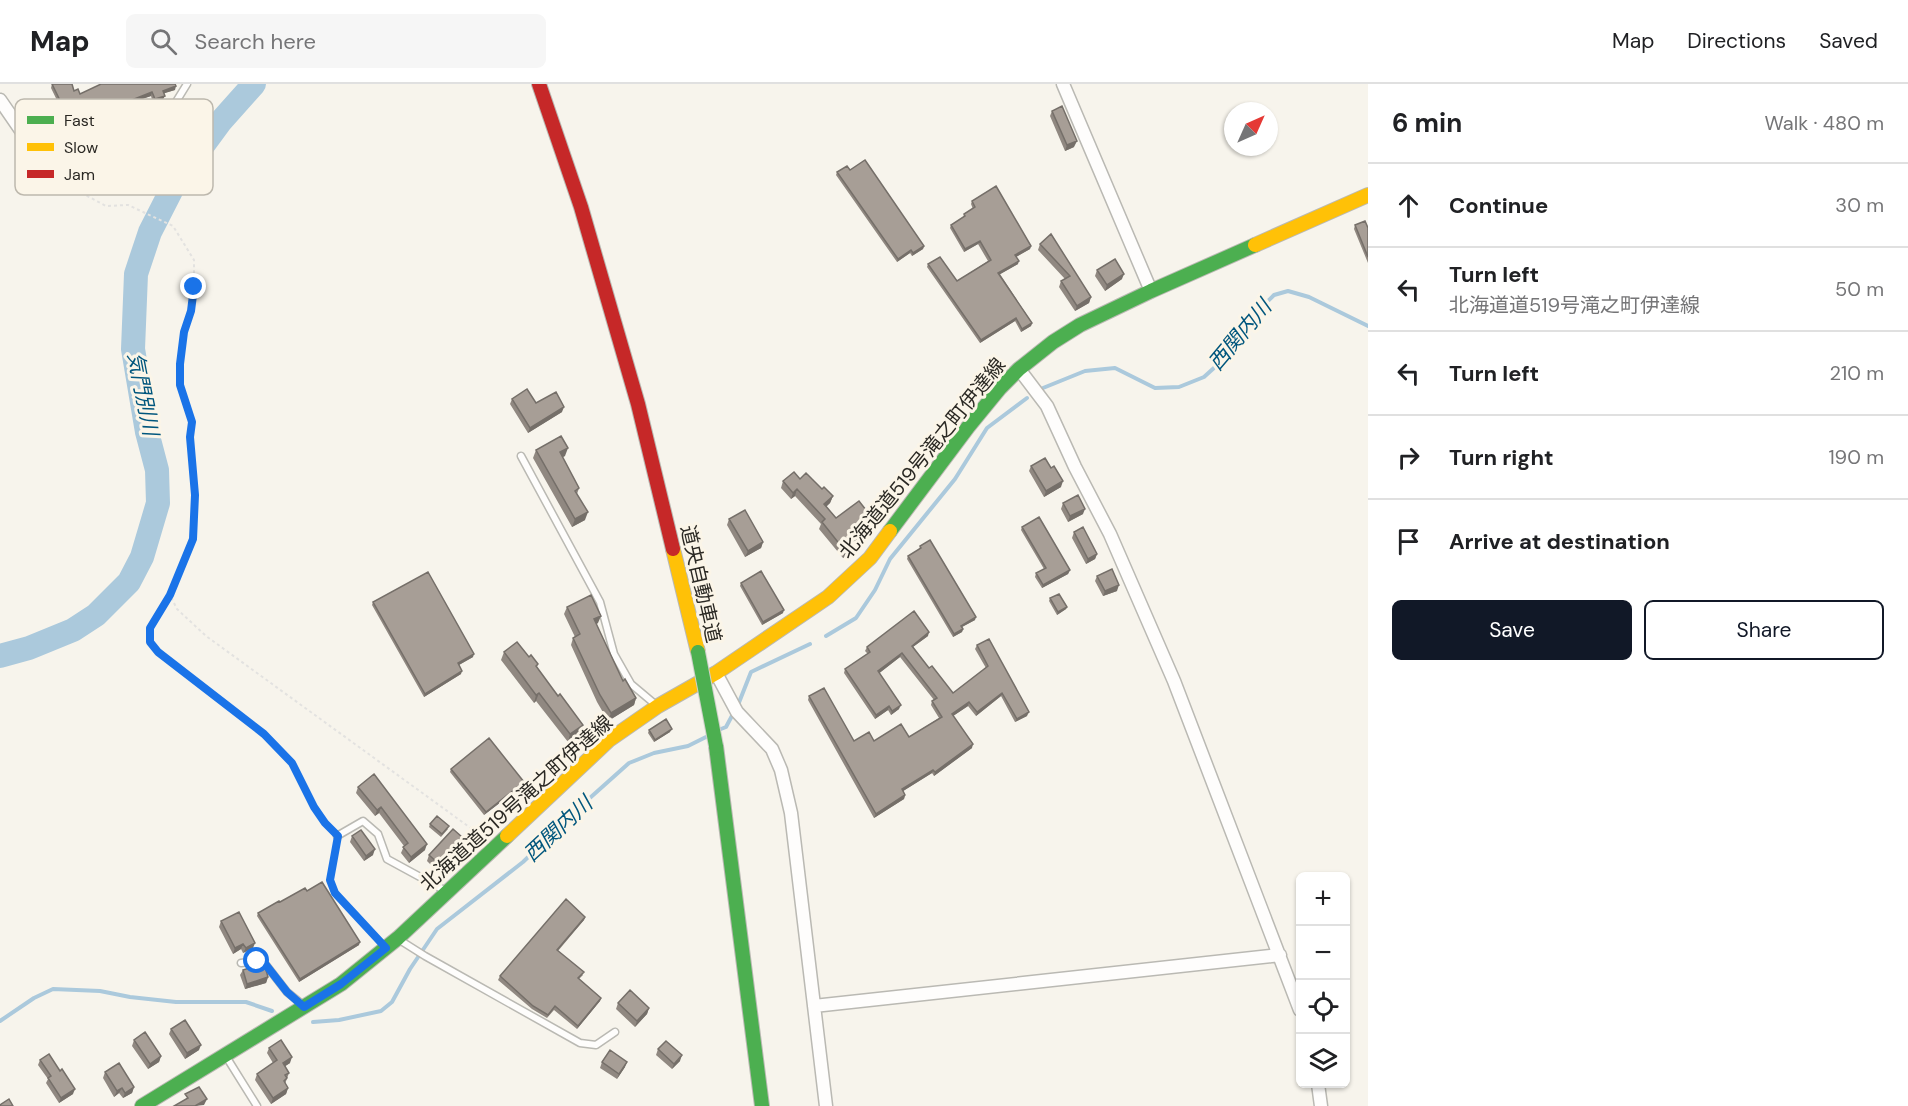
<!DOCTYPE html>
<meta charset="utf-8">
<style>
body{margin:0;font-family:"DM Sans","Noto Sans JP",sans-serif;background:#f6f6f6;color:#202124}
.controls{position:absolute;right:18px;bottom:18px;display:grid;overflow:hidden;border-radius:9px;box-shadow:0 2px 4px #0004}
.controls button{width:54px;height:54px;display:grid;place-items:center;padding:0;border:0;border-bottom:2px solid #e0e0e0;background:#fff;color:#202124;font:30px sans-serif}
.compass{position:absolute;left:1224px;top:18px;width:54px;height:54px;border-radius:50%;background:#fff;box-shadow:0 2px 4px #0004;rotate:45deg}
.stop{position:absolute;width:18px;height:18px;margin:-14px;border:4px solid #1a73e8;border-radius:50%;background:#fff}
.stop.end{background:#1a73e8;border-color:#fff;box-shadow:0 2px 6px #0008}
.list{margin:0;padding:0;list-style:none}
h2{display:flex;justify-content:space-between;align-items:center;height:78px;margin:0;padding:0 24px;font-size:26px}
h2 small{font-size:20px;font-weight:400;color:#757577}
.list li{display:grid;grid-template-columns:39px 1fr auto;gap:18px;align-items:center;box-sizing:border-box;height:84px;padding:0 24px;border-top:2px solid #e0e0e0}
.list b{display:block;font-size:22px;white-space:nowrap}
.list p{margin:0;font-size:20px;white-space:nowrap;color:#757577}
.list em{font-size:20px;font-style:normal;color:#757577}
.actions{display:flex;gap:12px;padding:18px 24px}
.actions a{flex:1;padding:14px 0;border:2px solid #111827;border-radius:9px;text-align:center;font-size:21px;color:#111827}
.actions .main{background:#111827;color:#fff}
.icon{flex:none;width:33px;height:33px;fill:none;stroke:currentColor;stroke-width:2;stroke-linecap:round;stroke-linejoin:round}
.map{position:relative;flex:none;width:1368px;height:1022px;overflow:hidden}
header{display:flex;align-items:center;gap:36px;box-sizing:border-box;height:84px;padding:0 30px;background:#fff;border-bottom:2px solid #e0e0e0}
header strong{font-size:28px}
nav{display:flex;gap:33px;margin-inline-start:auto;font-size:21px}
.search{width:420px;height:54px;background:#f6f6f6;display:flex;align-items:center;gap:15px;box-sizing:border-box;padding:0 21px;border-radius:9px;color:#757577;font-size:22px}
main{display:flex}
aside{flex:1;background:#fff}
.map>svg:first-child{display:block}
</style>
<header>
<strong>Map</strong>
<div class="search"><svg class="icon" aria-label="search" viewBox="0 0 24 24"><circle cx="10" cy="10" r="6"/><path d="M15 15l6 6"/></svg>Search here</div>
<nav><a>Map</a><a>Directions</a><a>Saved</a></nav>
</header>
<main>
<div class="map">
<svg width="1368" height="1022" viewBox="0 0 1368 1022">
<rect width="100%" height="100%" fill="#f7f4ec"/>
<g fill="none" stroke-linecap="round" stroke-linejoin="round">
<path stroke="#abc9dc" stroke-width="4" d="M1043,304L1085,287L1115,284L1155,304L1179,303L1204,293L1226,273L1248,237L1274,211L1288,207L1309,213L1368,242
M826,552L856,534L875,506L890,475L955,395L987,344L1027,314
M738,621L751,588L810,560
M721,645L726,643L734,628
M0,937L34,914L53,905L100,907L130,913L176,918H246L272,927
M313,938L339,936L381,927L392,918L410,885L437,845L523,778L582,721L629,679L654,669L688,662L706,653"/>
<path stroke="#abc9dc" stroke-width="24" d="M0,572L29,564L73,546L96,531L129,498L142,473L158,419L157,386L147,348L133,265L136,190L150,148L174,101L221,37L254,0"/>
<g stroke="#bab9b3" stroke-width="9">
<path id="lane" d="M62,99L80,96L148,49L171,26L187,0
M521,372L600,518L614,570L631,600L656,621
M337,752L363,737L378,750L387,775L444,806
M398,855L425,872L580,959L596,961L615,948
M241,879L257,877L266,881L287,908L303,921
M227,974L257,1022"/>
</g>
<g stroke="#bab9b3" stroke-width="15">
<path id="street" d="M1063,0L1151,207
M0,16L49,87L62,99
M1019,285L1047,322L1075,383L1110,450L1174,597L1300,926
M716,589L737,628L772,665L781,686L791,729L826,1022
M814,922L1280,871
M1318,1000L1321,1022"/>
</g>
<g stroke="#bab9b3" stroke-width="16">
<path id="fast" d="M890,447L968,343L1000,304L1019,285L1053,258L1080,241L1151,207L1255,161
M716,662L762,1022
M142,1022L341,900L398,854L507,752"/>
</g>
<g stroke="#bab9b3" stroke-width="16">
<path id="slow" d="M1255,161L1368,111
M673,465L698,568
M507,752L609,656L658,622L716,589L828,513L870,474L890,447"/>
</g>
<g stroke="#bab9b3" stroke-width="16">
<path id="jam" d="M539,0L581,123L638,320L673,465"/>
</g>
<path stroke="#e3e2e0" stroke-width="2" stroke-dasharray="3 3" stroke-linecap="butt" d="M76,106L106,122L128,121L173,142L194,176V203L191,227L184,248L180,280V301L192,338L190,353L195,411L193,455L170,511L177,525L206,552L483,753
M170,512L150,544V558L158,568L264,650L292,679L314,723L330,745
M336,762L330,796L335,809L376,853"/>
<use href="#lane" stroke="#fefdfc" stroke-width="6"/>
<use href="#street" stroke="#fefdfc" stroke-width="12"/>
<use href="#fast" stroke="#4caf50" stroke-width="14"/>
<use href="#slow" stroke="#ffc107" stroke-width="14"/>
<use href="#jam" stroke="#c62828" stroke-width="14"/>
<g stroke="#d1d0cc" stroke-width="16" stroke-linecap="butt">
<path id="fast-bridge" d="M698,568L716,662"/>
</g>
<use href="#fast-bridge" stroke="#4caf50" stroke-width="14"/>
</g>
<path fill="#908881" d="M52,0L74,7L80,10L175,6L164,9L165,12L163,15L153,19L151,12L133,18L141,39L125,47L127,52L126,55L105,65V70L90,75L75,35L68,39L51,4Z
M1052,27L1074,63L1065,67L1050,32Z
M850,86L924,162L923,165L912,172L910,169L897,178L836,91L837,88Z
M972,117L1031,162L1030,165L1016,173L1018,180L1000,190L1032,239L1031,242L1021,248L1015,237L980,259L927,183L928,180L957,197L988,177L978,160L964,168L950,144L951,141L963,134L964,130L973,125L971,120Z
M1355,141L1368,144V179L1354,145Z
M1040,160L1091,213L1089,219L1075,227L1059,203L1061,197L1065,195L1038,166Z
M1097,186L1122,195L1105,207L1095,192Z
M512,315L536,319L562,328L528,349L510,320Z
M536,366L565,372L562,373L579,404L577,410L585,436L572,443L533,374Z
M1031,382L1061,403L1044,413L1029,387Z
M800,395L822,405L833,412L830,419L826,422L836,434L877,440L874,447L854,462L853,465L843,474L819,445L821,440L795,412L791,415L781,404L783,397Z
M1063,419L1083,430L1068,438L1061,425Z
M729,435L763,458L761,464L745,473L727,441Z
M1022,443L1070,486L1068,490L1042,504L1035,493L1036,489L1044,485L1021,446Z
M1074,448L1097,470L1095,475L1086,480L1072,454Z
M920,462L975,536L962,543L963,545L962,548L953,553L907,475L908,472L919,466Z
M1097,492L1117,507L1103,512L1095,497Z
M741,499L783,529L762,541L740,502Z
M1050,514L1067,523L1066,525L1057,531L1049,517Z
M373,518L473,573L459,581L461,590L424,613L372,521Z
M567,523L598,539L596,540L623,597L636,614L634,621L608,637L597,618L571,561L573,554L575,553L564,530Z
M928,552L913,563L929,584L953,609L986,584L975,565L977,561L1027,632L1015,638L1001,612L976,632L968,622L953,632L972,664L934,692L932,689L903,707L905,711L904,715L874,734L808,616L809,612L854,657H874L909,653L939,634L931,621L932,617L934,616L900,573L879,589L899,625L891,631L888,626L875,635L844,589L845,585L868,570L865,567L867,563Z
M504,568L529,573L538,580L537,583L581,648L568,658L536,617L534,619L501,576Z
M649,646L670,648L654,658L648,649Z
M451,685L524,698L523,701L484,731L450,688Z
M374,690L425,766L409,779L401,769L404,762L379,729L375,732L356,709L358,703Z
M430,740L448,745L441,753L429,743Z
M352,752L373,771L364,777L350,758Z
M460,759L435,785L427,777L429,771Z
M307,807L359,861L299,898L257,832L258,829L280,818Z
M585,833L584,836L558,867L583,891L579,895L601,914L600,917L577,945L554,926L547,934L532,925L498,896L500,892Z
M221,837L253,864L243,869L241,865L233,870L219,843Z
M243,886L268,893L266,899L245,905L240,891Z
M618,919L649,924L647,930L635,943L616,925Z
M171,945L199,966L185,975L169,950Z
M134,956L161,972L159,978L148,985L132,962Z
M269,964L290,979L285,982L289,989L285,1000L288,1004L286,1010L271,1020L255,996L257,990L273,979L267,969Z
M658,965L680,977L672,985L656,971Z
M40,976L73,1010L59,1019L46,999L48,995L38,981Z
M602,978L625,983L617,995L600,984Z
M105,988L134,1003L132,1009L123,1014L119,1009L114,1013L103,994Z"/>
<path fill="#756f69" d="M176,2L175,6L162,10L163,7Z
M152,8L151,12L130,19L132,16Z
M165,12L163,15L153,19L155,15Z
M76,32L75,35L68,39L69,35Z
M142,35L141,39L122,49L123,45Z
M127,52L126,55L103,67L105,63Z
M1077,57L1074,63L1065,67L1067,61Z
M106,67L105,70L90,75L91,72Z
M980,157L978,160L964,168L965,165Z
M924,162L923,165L912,172L913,169Z
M1031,162L1030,165L1014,174L1015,171Z
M911,166L910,169L897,178L898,175Z
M1019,177L1018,180L997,192L998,189Z
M1124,190L1122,195L1105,207L1107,201Z
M1091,213L1089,219L1075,227L1077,222Z
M1016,234L1015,237L980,259L981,256Z
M1032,239L1031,242L1021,248L1022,245Z
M564,323L562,328L528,349L530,344Z
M568,364L565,372L557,376L560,368Z
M1063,397L1061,403L1044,413L1046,407Z
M797,405L795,412L791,415L793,409Z
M833,412L830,419L822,427L824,420Z
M1085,425L1083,430L1068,438L1070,432Z
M588,428L585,436L572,443L575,435Z
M877,440L874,447L854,462L853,465L843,474L845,467L855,457Z
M763,458L761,464L745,473L748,467Z
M1097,470L1095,475L1086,480L1088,475Z
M1070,486L1068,490L1042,504L1043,501Z
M1119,501L1117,507L1103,512L1105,507Z
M1067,523L1066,525L1057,531L1058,528Z
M784,526L783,529L762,541L763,538Z
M601,532L598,539L591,543L594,535Z
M976,533L975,536L960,544L961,542Z
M963,545L962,548L953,553L954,550Z
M929,548L928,552L910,565L912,562Z
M902,569L900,573L877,591L878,587Z
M474,570L473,573L457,582L458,579Z
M462,587L461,590L424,613L425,610Z
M539,609L536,617L534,619L536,611Z
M1002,609L1001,612L976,632L977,628Z
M636,614L634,621L608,637L611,629Z
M969,618L968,622L950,634L952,630Z
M901,621L899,625L891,631L892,627Z
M889,622L888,626L875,635L876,631Z
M1029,628L1027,632L1015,638L1017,635Z
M583,641L581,648L568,658L570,650Z
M672,645L670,648L654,658L655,656Z
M973,660L972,664L934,692L935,688Z
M933,686L932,689L900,709L902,705Z
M524,698L523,701L484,731L486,728Z
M905,711L904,715L874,734L876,730Z
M381,723L379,729L375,732L377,726Z
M462,753L460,759L435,785L438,779Z
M427,760L425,766L409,779L411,773Z
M375,765L373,771L364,777L366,772Z
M585,833L584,836L555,869L557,866Z
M360,858L359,861L299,898L300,895Z
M255,859L253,864L243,869L246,864Z
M243,860L241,865L233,870L235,864Z
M268,893L266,899L245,905L247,900Z
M601,914L600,917L577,945L578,942Z
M649,924L647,930L635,943L637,937Z
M201,961L199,966L185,975L187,969Z
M682,971L680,977L672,985L674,980Z
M161,972L159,978L148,985L150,980Z
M292,973L290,979L281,985L283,979Z
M627,978L625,983L617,995L619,990Z
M134,1003L132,1009L123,1014L125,1009Z
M122,1004L119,1009L114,1013L117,1007Z
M288,1004L286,1010L271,1020L273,1014Z
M75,1005L73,1010L59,1019L61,1014Z
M207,1015L204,1021L195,1022Z"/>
<path fill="#a79e96" stroke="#756f69" stroke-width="1.5" d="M52,0H72L74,7L78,5L80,10L101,0H175L176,2L163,7L165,12L155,15L152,8L132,16L142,35L123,45L127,52L105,63L106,67L91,72L76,32L69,35Z
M1062,22L1077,57L1067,61L1052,27Z
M865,76L924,162L913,169L911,166L898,175L837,88L847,82L850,86Z
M996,102L1031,162L1015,171L1019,177L998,189L1032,239L1022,245L1016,234L981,256L928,180L940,173L957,197L991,176L980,157L965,165L951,141L965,132L964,130L975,123L972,117Z
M1365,137L1368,144V173L1355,141Z
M1051,150L1091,213L1077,222L1061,197L1070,192L1040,160Z
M1115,175L1124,190L1107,201L1097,186Z
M527,305L536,319L556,308L564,323L530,344L512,315Z
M561,352L568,364L560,368L579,404L575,407L588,428L575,435L536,366Z
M1045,374L1051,384L1054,382L1063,397L1046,407L1031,382Z
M794,388L800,395L806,389L822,405L824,403L833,412L824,420L836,434L859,417L877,440L855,457L856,458L845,467L822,438L825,435L797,405L793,409L783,397Z
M1078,411L1085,425L1070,432L1063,419Z
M745,426L763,458L748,467L729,435Z
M1039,433L1070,486L1043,501L1036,489L1046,484L1022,443Z
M1083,443L1097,470L1088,475L1074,448Z
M930,456L976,533L961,542L963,545L954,550L908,472L921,464L920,462Z
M1112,485L1119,501L1105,507L1097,492Z
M761,487L784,526L763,538L741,499Z
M428,488L474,570L458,579L462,587L425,610L373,518Z
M1059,510L1067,523L1058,528L1050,514Z
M591,511L601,532L594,535L623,597L625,595L636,614L611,629L600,611L573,554L580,550L567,523Z
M914,527L929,548L912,562L929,584L932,582L953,609L988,582L977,561L989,555L1029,628L1017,635L1002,609L977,628L969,618L952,630L973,660L935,688L933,686L902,705L905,711L876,730L809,612L824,604L854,657L869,648L874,657L901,640L909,653L942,633L932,617L937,614L902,569L878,587L901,621L892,627L889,622L876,631L845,585L870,568L867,563Z
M517,558L529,573L531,571L538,580L536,582L558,612L560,610L583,641L570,650L539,609L536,611L504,568Z
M666,635L672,645L655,656L649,646Z
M489,654L524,698L486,728L451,685Z
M374,690L427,760L411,773L403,763L408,759L381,723L377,726L358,703Z
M437,732L449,742L442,750L430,740Z
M453,745L462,753L438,779L429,771Z
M361,746L375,765L366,772L352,752Z
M322,798L360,858L300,895L258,829L279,817L280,818L305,804L307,807Z
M566,815L585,833L557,866L584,888L578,894L601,914L578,942L555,922L548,931L533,922L500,892Z
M239,828L255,859L246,864L243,860L235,864L221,837Z
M264,879L268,893L247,900L243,886Z
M630,906L649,924L637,937L618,919Z
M185,936L201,961L187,969L171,945Z
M145,948L161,972L150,980L134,956Z
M281,956L292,973L283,979L289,989L285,991L287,994L284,997L288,1004L273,1014L257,990L277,976L269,964Z
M666,957L682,971L674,980L658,965Z
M610,966L627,978L619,990L602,978Z
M49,970L60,987L62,985L75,1005L61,1014L48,994L51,992L40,976Z
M119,979L134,1003L125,1009L122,1004L117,1007L105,988Z
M199,1003L207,1015L195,1022H174L188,1014L185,1010Z
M9,1015L13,1022H0V1021Z"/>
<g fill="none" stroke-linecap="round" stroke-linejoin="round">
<path stroke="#1a73e8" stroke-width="8" d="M194,203L191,227L184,248L180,280V301L192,338L190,353L195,411L193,455L170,511L150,544V558L158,568L264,650L292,679L314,723L325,739L338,752L330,796L335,809L386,864L341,900L304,923L287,908L266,881L257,877"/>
</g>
<g text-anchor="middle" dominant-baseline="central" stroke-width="6" stroke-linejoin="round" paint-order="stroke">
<g font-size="20" fill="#2b2924" stroke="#fbf5e8">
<text transform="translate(922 374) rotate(-51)">北海道道519号滝之町伊達線</text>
<text transform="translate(701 500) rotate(77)">道央自動車道</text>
<text transform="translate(516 719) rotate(-42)">北海道道519号滝之町伊達線</text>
</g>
<g font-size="21" font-style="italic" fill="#00567d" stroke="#fbf5e8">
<text transform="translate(1240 251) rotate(-50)">西関内川</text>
<text transform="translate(143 310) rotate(79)">気門別川</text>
<text transform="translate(558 745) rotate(-43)">西関内川</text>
</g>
</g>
<rect x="15" y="15" width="198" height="96" rx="9" fill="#fbf5e8" stroke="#bdb8ad" stroke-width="1.5"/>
<rect x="27" y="32" width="27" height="8" fill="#4caf50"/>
<rect x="27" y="59" width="27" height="8" fill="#ffc107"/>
<rect x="27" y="86" width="27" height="8" fill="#c62828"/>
<g font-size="16" fill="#2b2924">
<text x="64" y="42">Fast</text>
<text x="64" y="69">Slow</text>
<text x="64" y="96">Jam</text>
</g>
</svg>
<div class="controls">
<button>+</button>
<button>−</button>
<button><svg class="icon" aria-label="locate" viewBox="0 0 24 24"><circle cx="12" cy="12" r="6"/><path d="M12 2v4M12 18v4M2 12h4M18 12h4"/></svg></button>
<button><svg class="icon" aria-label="layers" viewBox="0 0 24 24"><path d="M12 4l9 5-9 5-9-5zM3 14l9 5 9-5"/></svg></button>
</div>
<svg class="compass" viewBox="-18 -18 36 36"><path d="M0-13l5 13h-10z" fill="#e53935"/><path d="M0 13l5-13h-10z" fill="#757577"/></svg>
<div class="stop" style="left:257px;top:877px"></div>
<div class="stop end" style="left:194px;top:203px"></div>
</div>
<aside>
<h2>6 min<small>Walk · 480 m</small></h2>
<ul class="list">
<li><svg class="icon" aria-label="ahead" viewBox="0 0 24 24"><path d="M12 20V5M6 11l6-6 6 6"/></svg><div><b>Continue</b></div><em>30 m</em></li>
<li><svg class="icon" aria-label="left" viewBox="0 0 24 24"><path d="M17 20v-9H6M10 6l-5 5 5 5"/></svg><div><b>Turn left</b><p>北海道道519号滝之町伊達線</p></div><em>50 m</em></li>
<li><svg class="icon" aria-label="left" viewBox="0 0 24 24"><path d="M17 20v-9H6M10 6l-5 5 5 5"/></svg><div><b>Turn left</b></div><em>210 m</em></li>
<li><svg class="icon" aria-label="right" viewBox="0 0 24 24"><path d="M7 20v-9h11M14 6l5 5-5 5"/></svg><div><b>Turn right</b></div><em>190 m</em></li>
<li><svg class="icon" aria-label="arrive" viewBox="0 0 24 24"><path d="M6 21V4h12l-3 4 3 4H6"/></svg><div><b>Arrive at destination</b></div></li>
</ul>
<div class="actions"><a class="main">Save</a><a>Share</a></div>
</aside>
</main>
